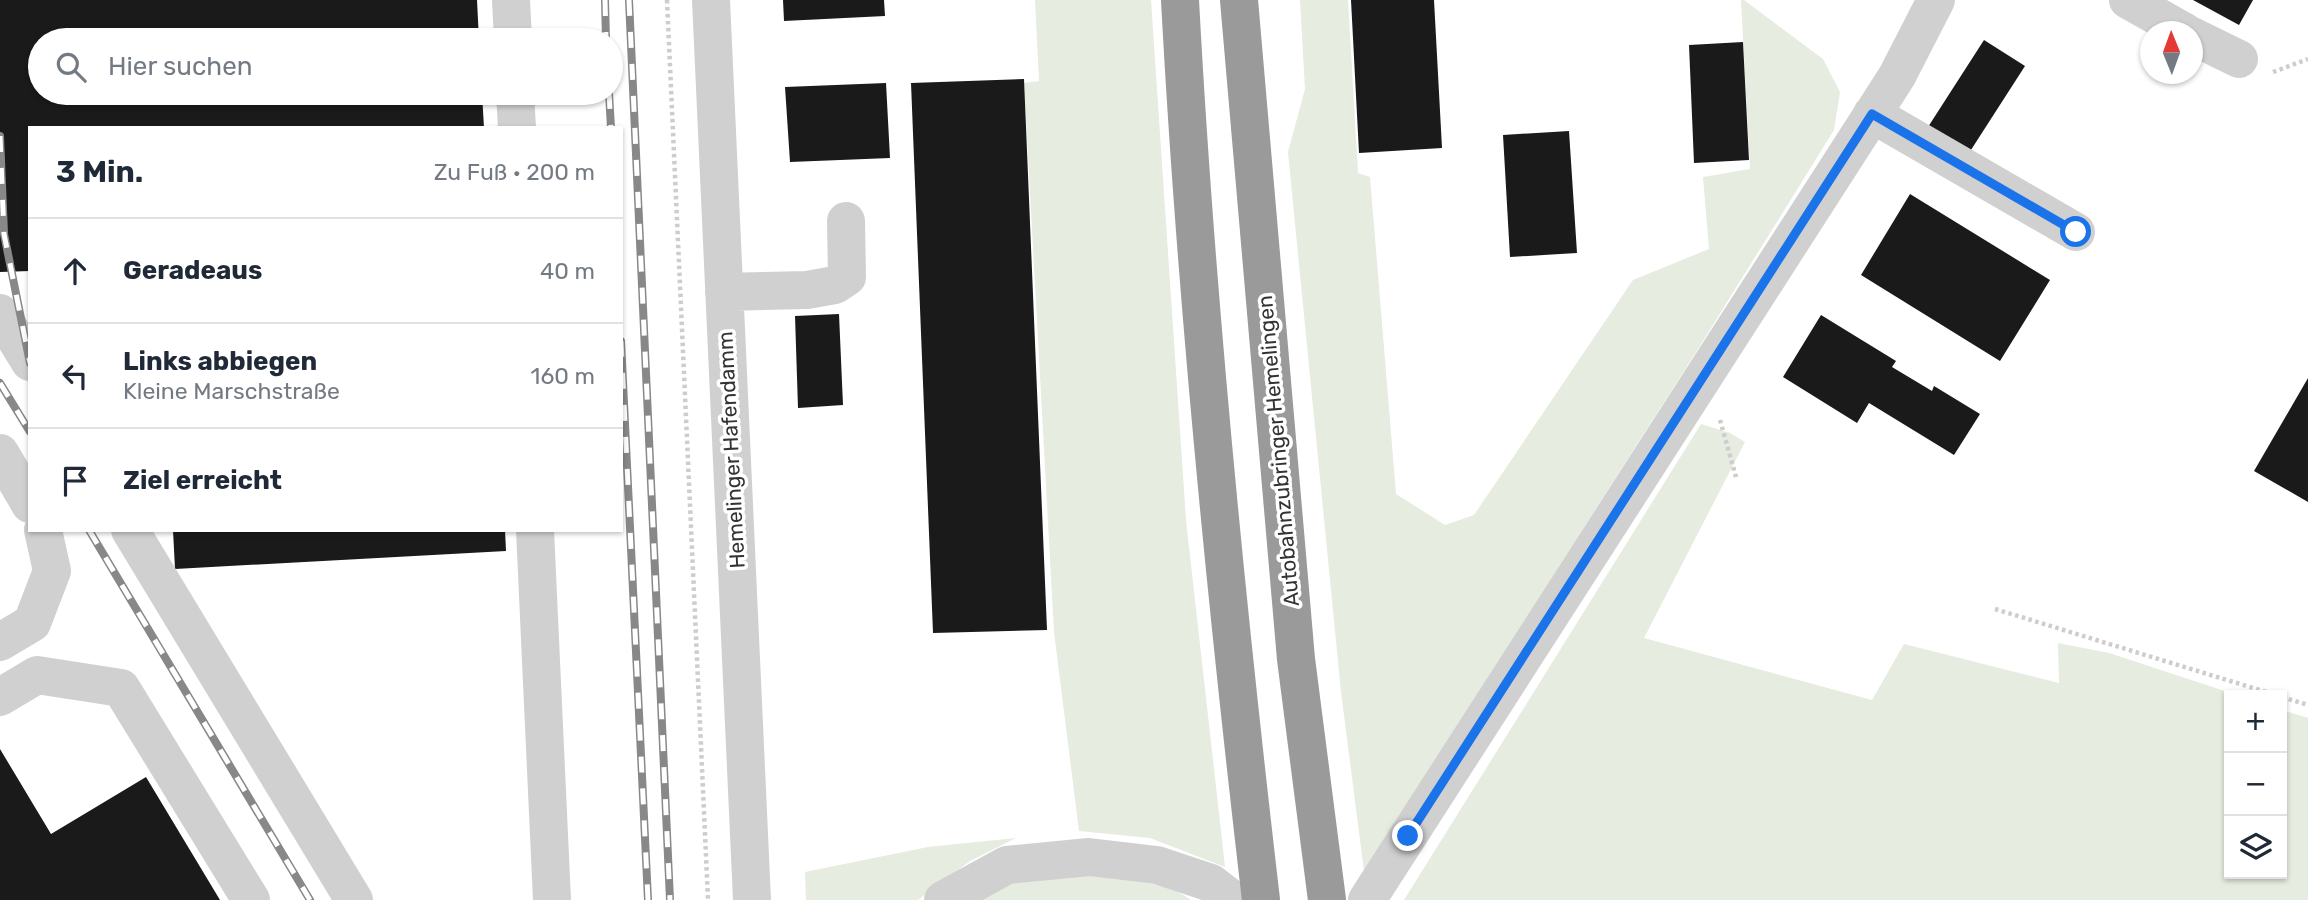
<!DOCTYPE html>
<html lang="de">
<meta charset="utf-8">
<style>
body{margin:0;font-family:Rubik,sans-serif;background:#f2f2f3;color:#1f2937}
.controls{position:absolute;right:21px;bottom:21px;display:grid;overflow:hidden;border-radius:0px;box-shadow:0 2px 5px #0004}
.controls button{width:63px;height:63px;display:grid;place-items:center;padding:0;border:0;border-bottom:2px solid #e0e1e3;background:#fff;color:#1f2937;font:35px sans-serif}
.compass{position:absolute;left:2140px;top:21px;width:63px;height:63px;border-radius:50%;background:#fff;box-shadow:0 2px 5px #0004;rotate:359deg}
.stop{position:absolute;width:21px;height:21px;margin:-16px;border:5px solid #1a73e8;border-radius:50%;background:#fff}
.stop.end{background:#1a73e8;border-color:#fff;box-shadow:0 2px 7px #0008}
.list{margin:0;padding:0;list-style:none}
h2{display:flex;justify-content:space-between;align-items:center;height:91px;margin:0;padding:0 28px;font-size:30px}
h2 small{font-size:23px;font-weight:400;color:#747a83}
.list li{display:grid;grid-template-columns:46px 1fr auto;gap:21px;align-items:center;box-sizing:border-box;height:105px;padding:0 28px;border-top:2px solid #e0e1e3}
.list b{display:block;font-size:26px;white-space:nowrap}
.list p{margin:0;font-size:23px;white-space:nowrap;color:#747a83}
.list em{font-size:23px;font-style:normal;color:#747a83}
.icon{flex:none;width:38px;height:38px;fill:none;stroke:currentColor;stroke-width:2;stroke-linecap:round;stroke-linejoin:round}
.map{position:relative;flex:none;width:2308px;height:900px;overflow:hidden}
.search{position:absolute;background:#fff;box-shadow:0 2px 5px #0004;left:28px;top:28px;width:595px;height:77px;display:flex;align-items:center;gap:18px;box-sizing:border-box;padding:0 24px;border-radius:38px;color:#747a83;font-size:26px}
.panel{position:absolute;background:#fff;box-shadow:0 2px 5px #0004;left:28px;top:126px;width:595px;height:406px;border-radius:0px}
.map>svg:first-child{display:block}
</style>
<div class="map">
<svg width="2308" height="900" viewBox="0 0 2308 900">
<rect width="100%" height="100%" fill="#fff"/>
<path fill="#e6ecdf" d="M1035,0H1151L1186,520L1225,867L1150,838L1079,831L1054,632L1024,83L1039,81Z
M1300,0H1348L1358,173L1370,177L1396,494L1445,525L1474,515L1633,280L1709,249L1703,177L1750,169L1741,0H1744L1823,59L1840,92L1834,130L1698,349L1364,871L1341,692L1288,152L1305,89Z
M1701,424L1730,433L1745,442L1644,638L1872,700L1904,644L2059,683L2058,643L2109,653L2237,695H2229V874H2282V710L2308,718V900H1404Z
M1016,838L970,861L918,900H806L805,872L928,847Z
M1094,870L1172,888L1191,900H969L1023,877Z"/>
<path fill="#1a1a1a" d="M0,0H477L479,40H40V93H482L484,128H30V271L0,272Z
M783,0H884L885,16L784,21Z
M1351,0H1434L1442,148L1359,153Z
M2193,0H2253L2239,25Z
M1984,40L2025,66L1969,153L1928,127Z
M1743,42L1749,160L1694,163L1689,45Z
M1024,79L1047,630L933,633L911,83Z
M886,83L890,158L790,162L785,87Z
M1569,131L1577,253L1510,257L1503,135Z
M1910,194L2050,280L2000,361L1861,275Z
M839,314L843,405L798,408L795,316Z
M1821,315L1896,361L1892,367L1932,391L1934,386L1980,414L1954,455L1869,403L1857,423L1783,377Z
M2308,378V502L2254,471Z
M173,530H505L506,551L175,569Z
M0,749L51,834L146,777L220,900H0Z"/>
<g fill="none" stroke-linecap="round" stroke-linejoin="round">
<path stroke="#cdcdcd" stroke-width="4.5" stroke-dasharray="3.5 3.5" stroke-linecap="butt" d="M667,0L708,900
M2273,72L2308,59
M1720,420L1736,477
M1995,609L2276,695
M2282,697L2308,705"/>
<path stroke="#d0d0d0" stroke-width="38" d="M511,0L513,40
M711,0L752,900
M2128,0L2185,32
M2192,36L2239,59
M515,93L517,128
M1872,114L2076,232
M724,292L807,290L835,285L847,277L846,221
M0,313L30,362
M0,453L30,504
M130,530L354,900
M535,530L552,900
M0,642L32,623L52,571L43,530
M0,697L37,675L121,688L251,900
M943,900L1007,865L1089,857L1157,865L1211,883L1233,900
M1367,900L1897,76L1936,0"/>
<path stroke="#9a9a9a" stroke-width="38" d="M1180,0C1196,301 1226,601 1261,900
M1239,0L1296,659L1327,900"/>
<g stroke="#888" stroke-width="8">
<path id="rail" d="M605,0L606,40
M629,0L670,900
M609,93L611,128
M0,136L4,234L30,363
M621,341L648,900
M0,383L30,432
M89,530L310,900"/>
</g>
<use href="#rail" stroke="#fff" stroke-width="5" stroke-dasharray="16" stroke-linecap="butt"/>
</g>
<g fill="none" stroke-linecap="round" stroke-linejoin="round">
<path stroke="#1a73e8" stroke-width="9" d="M1408,836L1872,114L2076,232"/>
</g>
<g text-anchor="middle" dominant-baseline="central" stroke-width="7" stroke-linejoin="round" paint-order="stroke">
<g font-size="21" fill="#333" stroke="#fff">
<text transform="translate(731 450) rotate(-93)">Hemelinger Hafendamm</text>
<text transform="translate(1278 451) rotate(-95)">Autobahnzubringer Hemelingen</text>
</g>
</g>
</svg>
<div class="controls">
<button>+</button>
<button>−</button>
<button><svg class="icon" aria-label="layers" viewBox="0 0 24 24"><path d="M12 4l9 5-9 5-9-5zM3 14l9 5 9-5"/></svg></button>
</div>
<svg class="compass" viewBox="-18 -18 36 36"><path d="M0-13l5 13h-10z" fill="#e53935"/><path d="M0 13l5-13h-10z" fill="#747a83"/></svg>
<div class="stop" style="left:2076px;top:232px"></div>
<div class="stop end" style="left:1408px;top:836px"></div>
<div class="search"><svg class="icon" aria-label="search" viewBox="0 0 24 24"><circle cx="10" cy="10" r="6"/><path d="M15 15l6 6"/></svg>Hier suchen</div>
<section class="panel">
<h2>3 Min.<small>Zu Fuß · 200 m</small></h2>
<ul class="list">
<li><svg class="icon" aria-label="ahead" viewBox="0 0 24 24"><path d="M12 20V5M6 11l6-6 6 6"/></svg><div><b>Geradeaus</b></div><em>40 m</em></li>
<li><svg class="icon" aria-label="left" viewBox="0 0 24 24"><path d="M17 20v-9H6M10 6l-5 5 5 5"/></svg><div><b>Links abbiegen</b><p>Kleine Marschstraße</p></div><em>160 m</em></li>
<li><svg class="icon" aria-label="arrive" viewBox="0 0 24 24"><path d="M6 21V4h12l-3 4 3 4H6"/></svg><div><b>Ziel erreicht</b></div></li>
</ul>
</section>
</div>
